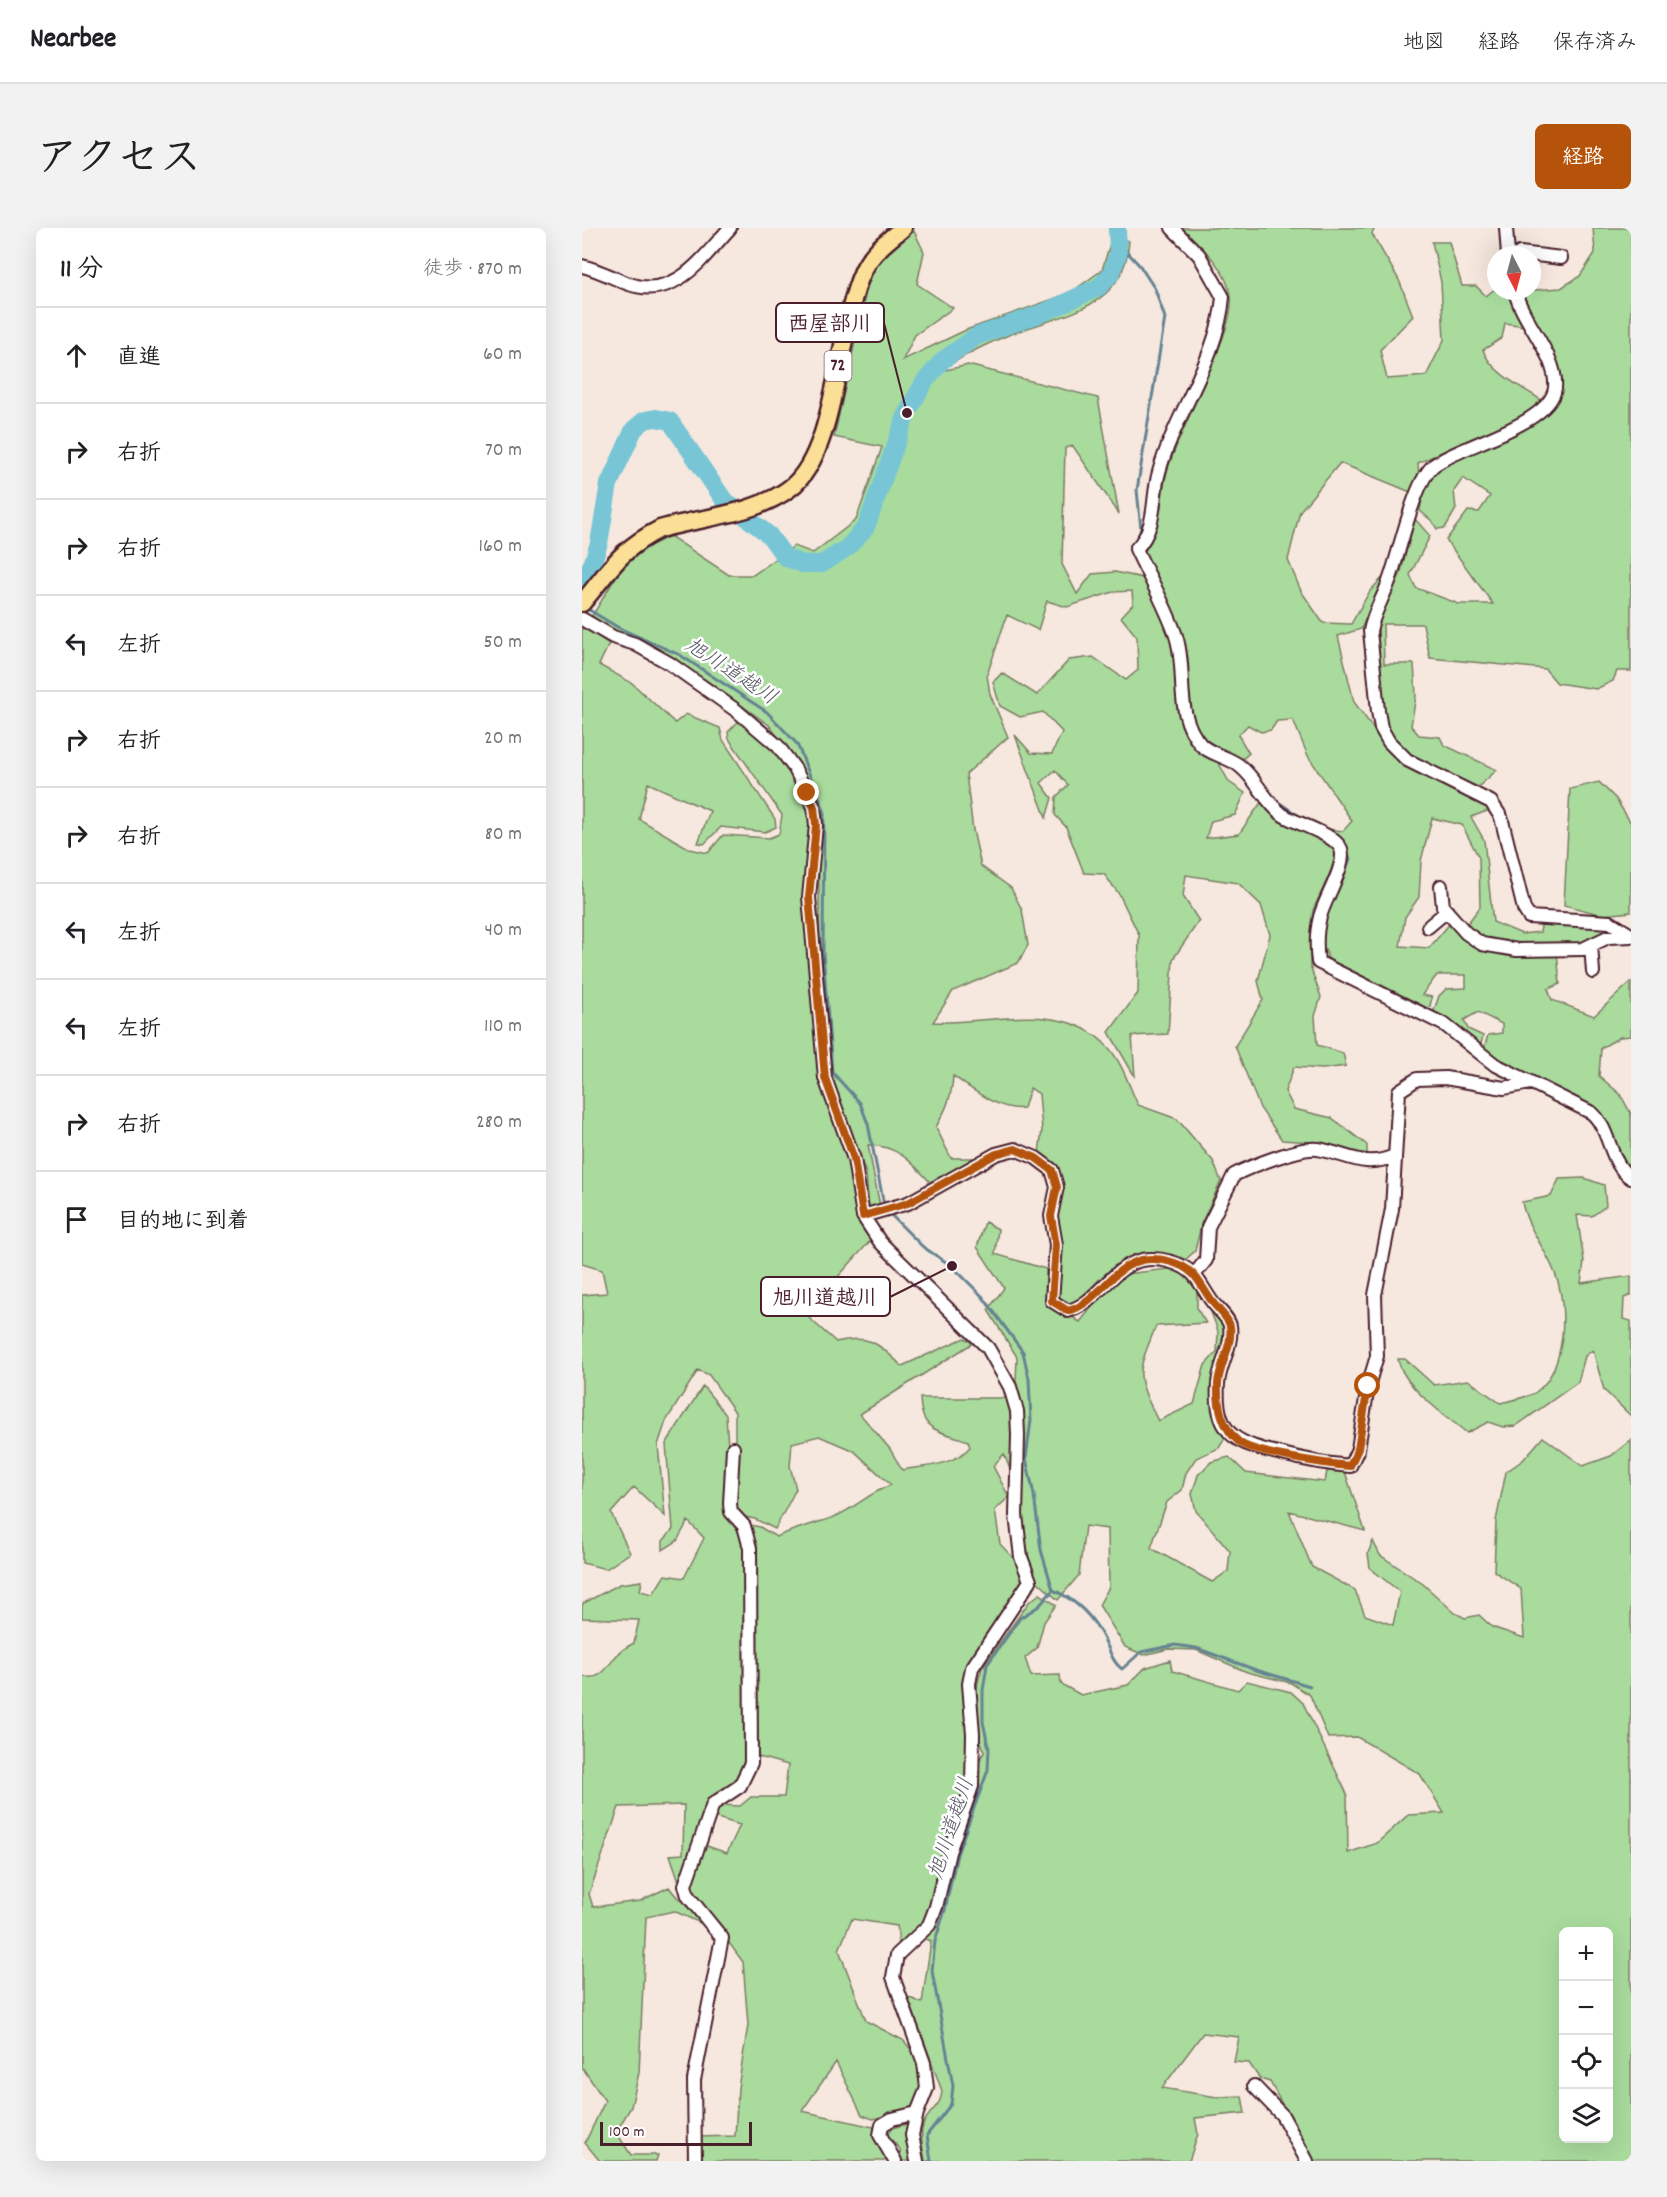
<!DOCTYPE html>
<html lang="ja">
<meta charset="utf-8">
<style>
body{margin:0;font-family:Dekko,"Klee One",sans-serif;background:#f2f2f2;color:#202124}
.controls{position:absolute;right:18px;bottom:18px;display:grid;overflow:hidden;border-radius:9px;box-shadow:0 6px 24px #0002}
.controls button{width:54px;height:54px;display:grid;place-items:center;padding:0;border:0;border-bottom:2px solid #e0e0e0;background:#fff;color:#202124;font:30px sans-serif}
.compass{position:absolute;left:905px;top:18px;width:54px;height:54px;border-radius:50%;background:#fff;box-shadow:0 6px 24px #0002;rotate:174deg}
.scale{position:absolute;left:18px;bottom:15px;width:152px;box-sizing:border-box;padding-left:6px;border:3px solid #4a1f2b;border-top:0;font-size:16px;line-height:21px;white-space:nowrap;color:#4a1f2b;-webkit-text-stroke:4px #fff;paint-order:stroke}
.stop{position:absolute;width:18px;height:18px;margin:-14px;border:4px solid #b45309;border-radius:50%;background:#fff}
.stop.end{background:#b45309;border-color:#fff;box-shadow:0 2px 6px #0008}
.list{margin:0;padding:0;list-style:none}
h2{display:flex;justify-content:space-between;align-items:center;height:78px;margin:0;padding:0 24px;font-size:26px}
h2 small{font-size:20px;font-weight:400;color:#757577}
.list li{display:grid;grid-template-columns:39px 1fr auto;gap:18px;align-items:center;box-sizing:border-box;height:96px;padding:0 24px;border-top:2px solid #e0e0e0}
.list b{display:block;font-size:22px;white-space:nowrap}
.list em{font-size:20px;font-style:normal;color:#757577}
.icon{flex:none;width:33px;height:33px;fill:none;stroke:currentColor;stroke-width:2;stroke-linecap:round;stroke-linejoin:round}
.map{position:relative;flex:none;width:1049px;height:1933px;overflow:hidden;border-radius:9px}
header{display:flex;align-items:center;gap:36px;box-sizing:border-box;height:84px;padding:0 30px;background:#fff;border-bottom:2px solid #e0e0e0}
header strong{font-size:28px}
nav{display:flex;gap:33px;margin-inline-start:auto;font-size:21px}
.intro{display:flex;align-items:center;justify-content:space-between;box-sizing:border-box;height:144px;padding:0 36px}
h1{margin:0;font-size:42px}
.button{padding:15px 27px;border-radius:9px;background:#b45309;color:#fff;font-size:21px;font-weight:700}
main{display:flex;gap:36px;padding:0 36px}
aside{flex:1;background:#fff;border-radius:9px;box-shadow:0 6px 24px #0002}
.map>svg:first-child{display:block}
</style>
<header>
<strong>Nearbee</strong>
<nav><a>地図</a><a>経路</a><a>保存済み</a></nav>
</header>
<div class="intro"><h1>アクセス</h1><a class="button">経路</a></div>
<main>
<aside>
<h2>11 分<small>徒歩 · 870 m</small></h2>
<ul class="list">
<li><svg class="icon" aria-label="ahead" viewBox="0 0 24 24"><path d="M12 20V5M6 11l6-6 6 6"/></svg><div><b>直進</b></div><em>60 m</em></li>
<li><svg class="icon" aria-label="right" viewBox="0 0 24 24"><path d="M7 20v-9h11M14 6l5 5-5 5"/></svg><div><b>右折</b></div><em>70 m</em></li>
<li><svg class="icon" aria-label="right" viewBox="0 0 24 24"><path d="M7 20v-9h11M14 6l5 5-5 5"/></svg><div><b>右折</b></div><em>160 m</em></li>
<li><svg class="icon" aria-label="left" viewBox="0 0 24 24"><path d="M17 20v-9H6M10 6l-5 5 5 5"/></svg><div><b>左折</b></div><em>50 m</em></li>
<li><svg class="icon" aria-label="right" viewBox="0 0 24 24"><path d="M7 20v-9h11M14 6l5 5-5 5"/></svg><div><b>右折</b></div><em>20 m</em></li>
<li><svg class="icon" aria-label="right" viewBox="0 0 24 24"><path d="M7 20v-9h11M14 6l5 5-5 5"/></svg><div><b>右折</b></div><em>80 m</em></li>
<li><svg class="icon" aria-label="left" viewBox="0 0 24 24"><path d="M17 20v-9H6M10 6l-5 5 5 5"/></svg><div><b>左折</b></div><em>40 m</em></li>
<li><svg class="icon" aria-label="left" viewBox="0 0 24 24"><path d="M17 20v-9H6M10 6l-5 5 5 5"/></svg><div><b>左折</b></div><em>110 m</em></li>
<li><svg class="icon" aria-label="right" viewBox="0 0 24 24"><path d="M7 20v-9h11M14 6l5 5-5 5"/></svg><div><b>右折</b></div><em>280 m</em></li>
<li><svg class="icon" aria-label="arrive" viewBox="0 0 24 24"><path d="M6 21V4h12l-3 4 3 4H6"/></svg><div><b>目的地に到着</b></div></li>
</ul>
</aside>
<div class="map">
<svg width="1049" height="1933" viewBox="0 0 1049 1933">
<rect width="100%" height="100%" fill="#f6e8de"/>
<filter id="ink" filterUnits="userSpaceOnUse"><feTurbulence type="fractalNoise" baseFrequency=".0167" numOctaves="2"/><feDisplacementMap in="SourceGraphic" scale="12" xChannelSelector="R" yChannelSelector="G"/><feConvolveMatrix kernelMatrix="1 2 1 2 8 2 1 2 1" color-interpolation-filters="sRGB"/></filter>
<g filter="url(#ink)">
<path fill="#a9db9d" stroke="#7a7d64" stroke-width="1.5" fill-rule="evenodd" d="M600,0H793L790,6L817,52L831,88L798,122L805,151L844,148L862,112L859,54L850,14H867L880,58H894L904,68L914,60V63C934,63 936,82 943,98L923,95L920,110L901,122C910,146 940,159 961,173L939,189L836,235L837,249L831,265L758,235L718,283L706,332L719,363L741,395L769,396L788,363L805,345L779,401L756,408L772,474L810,526L835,543L889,568L908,582L889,589L902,612L911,694L940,706L958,704L960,693L1025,696L1043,705L1001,716L942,719L896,710L885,696L898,679L897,630L880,597L850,590L839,633L837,669L823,689L818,718L847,720L870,693L899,720L975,724L978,756L966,761L970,772L1012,788L1049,754V808L1038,809L1019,820L1017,848L1038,866L1049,886V945L1044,941L1020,885L901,824L906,807L920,805V796L896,784L882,792L886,801L901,808L898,820L850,788L857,768L864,761L884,760V747H855L840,767L850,769L848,778L842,783L748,739L744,723L736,712L740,692L764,634L732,599L761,603L770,593L726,528L711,492L695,493L689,502L679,504L666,497L656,507L667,525L656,535L623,518L610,499L601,432L560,326C581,302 577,273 585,244C595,204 654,103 649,69C644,39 621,21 600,0Z
M1011,0H1049V443H1035L1031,453L1014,461L975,455L963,441L848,430L841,396H801L802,436H832L834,468L829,498L837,507L858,509L862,517L915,542L896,559L830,530L812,513L802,497L797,450L796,390L818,347L833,291L848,308L828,347L834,360L877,376H911L864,312L886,283L897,284L908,268L881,250L872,263L874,281L863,300L855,301L850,293L838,283L841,262L856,241L934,204L972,178L978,163L940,63L979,60L998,48L1013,25Z
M332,3L342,24L335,56L371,80L333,107L321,132L384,102L488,65L520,42L530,9L547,13C543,82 480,86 429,106C404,116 381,127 359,143L386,137L516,170L537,286L491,218L483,220L480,336L495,366L510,346L533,344L561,350L588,405L595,433L596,483L601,499L615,520L635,532L647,554L663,565L653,587L629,593L624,610L657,606L680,573L752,620L755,630L731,682L728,711V738L739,769L733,788L735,817L761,825L764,838L741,841L712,839L703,863L712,881L750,890L785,917V927L728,914L700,912L678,880L653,818L681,772L676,753L688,707L679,677L656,655L604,647L601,668L617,693L591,731L586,806L550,808L553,849L527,804L556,765L557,707L537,666L522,646L502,645L484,599L473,587L474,569L486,557L473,542L459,555L470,570L464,590L433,507L449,525L470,526L480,504L461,484L438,489L418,478L411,454L420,445L455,467L487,432L511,429L544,452L556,442L555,409L539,389L551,376L550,363L531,364L485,379L465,373L456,402L425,387L405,447L408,466L426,509L384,546L391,602L399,638L429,660L440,682L446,717L436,735L371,763L351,794C408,797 481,770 526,819C540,834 547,858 556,877L595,891L631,933L639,953L620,994L613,1023L602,1033C561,1018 541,1027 511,1058C503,1066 497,1074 485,1076L474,1070L473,987L481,957L475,938L457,925L460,902L457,866L448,860L442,880C417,884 391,861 371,848C370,868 364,882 354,899L369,930H401L348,954C330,934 315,917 286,917L298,978L287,980L284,946L250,852L238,741L236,577L211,529L187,497L122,451L63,415L32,403L10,388L46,329L88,308L147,347H171L212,318L231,325L274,292L300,219L252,209L288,46L305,19Z
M0,398L27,416L17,437L50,455L93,495L104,486L138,500L141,512L193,591L194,599L183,604L139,599L122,616L116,615L128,583L66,555L57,591L108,621L126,625L141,607L187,610L197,606L200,587L147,511L146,504L157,493C199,526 219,547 232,601L230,761L238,856L270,940L277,989L289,1012L254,1051L242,1054L230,1066L227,1090L254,1114C289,1106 295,1115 320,1138L382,1110L391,1115L278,1186L308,1221L320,1242C344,1238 371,1238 388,1219L386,1213C357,1202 339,1205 338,1170H427L432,1193L429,1244L422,1226L411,1238L427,1269L413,1282L418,1316L436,1335L443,1350L384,1437L385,1557L344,1694L317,1718L315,1698L270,1691L257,1722L284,1793L321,1812L333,1826L342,1855L331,1881L291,1891L280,1887L254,1834L220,1883L296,1900L292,1909L308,1933H117L114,1909L153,1908L156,1860L166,1797L161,1734L112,1667L108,1656L122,1617L145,1625L158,1597L132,1589L135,1577L158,1578L169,1569H202L206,1537L173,1528C173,1482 171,1437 172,1392C173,1358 177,1328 163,1296L178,1299L194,1309C213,1300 233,1296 252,1289C272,1281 288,1264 309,1257L272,1223L237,1208L210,1215L208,1238L214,1261L193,1301L173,1291L158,1288L153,1281V1184L127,1147L116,1142L84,1193L76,1217L83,1288L52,1259L29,1285L48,1325L24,1341L0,1335V1067L25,1065L20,1042L0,1036Z
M1017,554L1034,571L1049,595V684L1021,687L982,677L988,561Z
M1002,950L1022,957L1024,978L1010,988L995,987L1002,1033L999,1055L1049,1048V1067L1042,1070L1041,1091L1049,1093V1188L1022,1162L1011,1122L1003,1128L996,1154L934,1198L921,1199L906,1194L885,1205C863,1187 821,1159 816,1131H823L852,1157L886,1152L918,1175C929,1172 945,1170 954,1164C984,1142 986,1081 974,1048C965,1022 945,1001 940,974L969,968L977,951Z
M403,994L416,1001L413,1026L464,1041L463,1072L498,1094L524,1061L543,1046L587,1041L603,1047L615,1061V1081L624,1095L574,1098C554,1147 553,1145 576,1193L612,1176L623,1137L635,1124L636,1103L625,1073L644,1099C638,1139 617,1172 643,1210L637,1220L614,1230L604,1245L600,1262L585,1274L569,1320L630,1354L646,1343L648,1323L614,1283L610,1266L616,1247L629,1234L647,1229L664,1245L743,1254L745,1243L763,1244L783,1303L707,1283L730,1339L773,1362L783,1387L811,1397L818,1364L788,1340L786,1325L791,1313L798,1327L841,1356L873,1385L883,1390L897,1387L910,1399L942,1410L939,1361L912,1343L914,1293L924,1244L941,1232L961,1209L1001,1238L1029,1228L1049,1212V1933H731L688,1854L678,1851L667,1835L652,1834L657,1809L621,1805L580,1860L635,1869L660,1868L663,1885L613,1890L616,1906L607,1933H343C341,1920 336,1903 344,1891C351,1879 359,1878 360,1863L326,1769L340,1775L349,1713L340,1709C359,1661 379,1612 394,1561C398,1547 393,1535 403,1523C391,1503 392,1461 400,1440L447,1374L458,1366L474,1377L462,1394L455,1420L443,1430L449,1448L478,1447L479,1456L499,1467L546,1457L563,1440L588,1432L590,1443L656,1462L665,1453L709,1464L721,1475L765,1566L766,1625L795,1615L826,1587L862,1585L838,1546L775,1509L746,1510L728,1467L709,1455L665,1444L614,1422L586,1421L562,1427L543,1419L517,1377L527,1359L526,1301L503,1298L497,1347L476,1372L455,1353L447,1330L441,1297V1181L434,1154L435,1129L406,1082L422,1060L395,1019ZM981,1704H1026V1910H981Z
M121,1158L144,1187L146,1219V1288L158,1307L165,1333L166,1352L161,1396L164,1407C164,1439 172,1526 156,1551C150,1561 136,1566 126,1572L99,1659L88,1627L101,1626L102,1577L37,1579L7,1666L11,1679L58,1673L87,1659C97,1674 113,1684 125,1698L92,1683L64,1689L57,1845L49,1879L34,1904L49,1927H76L74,1933H18L3,1915L23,1873L0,1839V1448C20,1454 25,1438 35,1427C40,1422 46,1418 52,1415L57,1392L0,1390V1376L38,1356L60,1353L58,1363L71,1366L83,1347L102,1350L122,1310L106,1293L95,1313L81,1322V1313L91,1301L84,1216Z
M325,1896L329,1933H319L318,1921L305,1907L310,1900Z"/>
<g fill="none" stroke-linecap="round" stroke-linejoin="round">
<path stroke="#668392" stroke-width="3" d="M536,14L558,38L573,61L583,90L555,262L559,301L556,311
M4,380L37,400L98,427L185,484L215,516L242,582L241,725L250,844L278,875L286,896L302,977
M601,412L604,432
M618,505L623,512L643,524
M693,572L720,590
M759,653L768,631L763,617
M307,985L341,1019L370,1038L401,1069L441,1124L447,1151L449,1192L444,1230L452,1267L459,1322L471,1362L457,1378L438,1390L405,1437L401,1462V1494L407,1521L406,1542L375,1626L363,1682L353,1713L350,1743L371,1858L369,1876L345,1907L349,1933
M471,1362C495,1372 512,1390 523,1413C528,1423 531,1435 540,1441L559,1424L593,1417L614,1420L674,1442L728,1458"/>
<path stroke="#78c5d6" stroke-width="18" d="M0,349L10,337L17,315L27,256L52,201L63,192L74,190L88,193L142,272L187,307L203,329L221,336H240L266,319L284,299L325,185L343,153L361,132L395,108L463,84L517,59L529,46L536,26L535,0"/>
<g stroke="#4a1f2b" stroke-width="16">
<path id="minor" d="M590,0L617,27L641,69C636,131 593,185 577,244C569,272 576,298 554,321C567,349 584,378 594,408C606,445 591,485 619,517C629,527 648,529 659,539C675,552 683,574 701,587C715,596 753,606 759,621C765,636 742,672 738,689C734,704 734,719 736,734L863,797L912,836L1010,885C1029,902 1027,936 1049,950
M924,0L926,27
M935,27L938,25L979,30
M0,38C17,42 31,50 47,56C94,72 120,30 148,0
M933,63C940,94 976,128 973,160C968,197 879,217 852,237C831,254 817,329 806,356C800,372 791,386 788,403L796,483L799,500L807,514L825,532L909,574L919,589L942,681L947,689L1028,694L1049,707
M0,391L31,409L53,416L87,435L155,483L196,518L213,541L232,579L234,597L227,669L243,850L272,931L281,988L298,1014L406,1120L428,1159L435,1183L436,1207L434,1287L439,1329L448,1353L390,1440L387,1456L391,1506L390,1558L367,1624L354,1679L347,1697L315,1727L311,1749L342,1835L345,1860L335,1885L330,1907L335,1933
M859,658L861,679L884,705L900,716L935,722L1001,721L1026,709L1049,708
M846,699L865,683
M1009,717L1011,744
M281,988L326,975L414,926L433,921L454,930L470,942L475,959L469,988L474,1017L470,1073L486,1083C515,1076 529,1039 560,1032C577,1029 599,1034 611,1046C619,1054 625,1068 632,1076C637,1082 647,1091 648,1098C651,1118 637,1137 636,1156C632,1209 657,1216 700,1226C723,1232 744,1236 768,1238L776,1221L786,1158L795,1128L793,1067L810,981L817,863L835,851L863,850L922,860L948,855
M612,1047L624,1032L626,999L652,947C667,939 719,918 736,921C765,926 782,941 812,928
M672,1858L700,1887L725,1933
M113,1933L112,1852L140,1710L106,1668L103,1657L131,1576L158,1558L169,1535L168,1320L162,1298L149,1284L148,1276L151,1220
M313,1933L298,1907L300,1897L310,1891L335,1885"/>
</g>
<g stroke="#4a1f2b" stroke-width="21">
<path id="major" d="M0,375C29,341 37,322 78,301C119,289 173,287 208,260C256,224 255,99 281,43C289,25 306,12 321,0"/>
</g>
<use href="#minor" stroke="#fff" stroke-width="12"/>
<use href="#major" stroke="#fbdf96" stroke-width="16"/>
</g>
</g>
<g fill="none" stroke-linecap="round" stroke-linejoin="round" filter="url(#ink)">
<path stroke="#b45309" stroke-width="8" d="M225,565L232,579L234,597L227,669L243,850L272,931L281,988L326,975L414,926L433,921L454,930L470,942L475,959L469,988L474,1017L470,1073L486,1083C515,1076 529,1039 560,1032C577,1029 599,1034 611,1046C619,1054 625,1068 632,1076C637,1082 647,1091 648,1098C651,1118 637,1137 636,1156C635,1177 640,1200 657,1214C672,1226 746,1236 768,1238L776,1221L786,1158"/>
</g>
<g text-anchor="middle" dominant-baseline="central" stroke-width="5" stroke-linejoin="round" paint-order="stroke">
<rect fill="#fff" stroke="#80626b" stroke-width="1.5" x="242.5" y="123" width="27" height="30" rx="4.5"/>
<g font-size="18" font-weight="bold" fill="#4a1f2b">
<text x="256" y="138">72</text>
</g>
<g font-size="21" font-style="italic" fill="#5a5967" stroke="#fff">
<text transform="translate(148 445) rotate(33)">旭川道越川</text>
<text transform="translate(371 1601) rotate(-72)">旭川道越川</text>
</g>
</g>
<path fill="none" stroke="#4a1f2b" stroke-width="2" d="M325 185L302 95M370 1038L308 1069"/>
<g fill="#4a1f2b" stroke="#fff" stroke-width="2">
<circle cx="325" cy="185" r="6"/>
<circle cx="370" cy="1038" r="6"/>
</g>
<g fill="#fff" stroke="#4a1f2b" stroke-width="2">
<rect x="194" y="75" width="108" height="39" rx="6"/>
<rect x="179" y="1049" width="129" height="39" rx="6"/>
</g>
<g font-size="21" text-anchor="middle" font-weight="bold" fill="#4a1f2b">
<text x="248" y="102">西屋部川</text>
<text x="243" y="1076">旭川道越川</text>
</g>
</svg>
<div class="controls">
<button>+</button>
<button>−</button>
<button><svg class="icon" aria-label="locate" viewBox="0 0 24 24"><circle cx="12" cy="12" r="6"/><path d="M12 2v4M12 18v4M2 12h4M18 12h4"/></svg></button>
<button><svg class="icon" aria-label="layers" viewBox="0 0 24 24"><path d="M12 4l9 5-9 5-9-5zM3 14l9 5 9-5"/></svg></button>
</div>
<svg class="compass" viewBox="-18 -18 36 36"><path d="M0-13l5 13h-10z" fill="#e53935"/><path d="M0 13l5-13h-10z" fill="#757577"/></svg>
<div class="scale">100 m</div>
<div class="stop" style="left:786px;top:1158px"></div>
<div class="stop end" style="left:225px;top:565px"></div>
</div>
</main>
